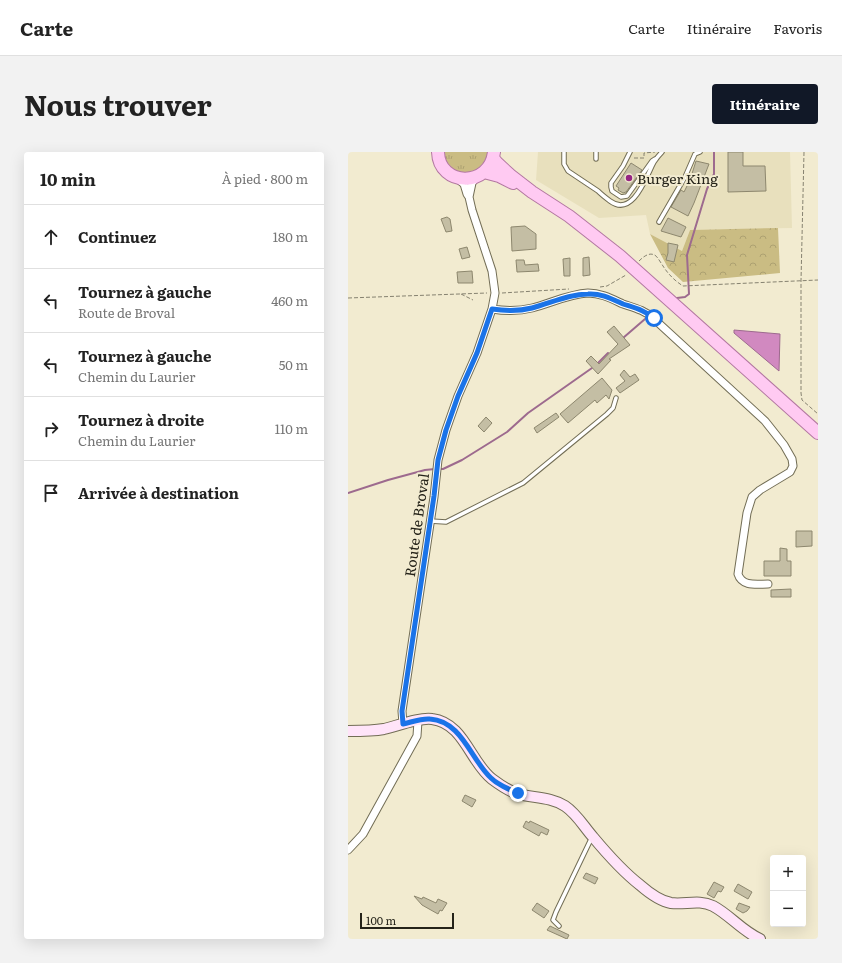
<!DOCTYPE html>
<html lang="fr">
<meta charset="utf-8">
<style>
body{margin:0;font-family:Literata,serif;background:#f2f2f2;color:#222}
.controls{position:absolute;right:12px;bottom:12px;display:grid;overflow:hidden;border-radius:4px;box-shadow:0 4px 16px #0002}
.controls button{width:36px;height:36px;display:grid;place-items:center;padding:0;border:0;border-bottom:1px solid #e0e0e0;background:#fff;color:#222;font:20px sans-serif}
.scale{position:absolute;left:12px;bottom:10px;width:94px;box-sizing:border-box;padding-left:4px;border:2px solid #252319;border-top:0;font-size:11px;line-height:14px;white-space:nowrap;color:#252319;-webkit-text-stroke:3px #f2ebd0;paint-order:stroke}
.stop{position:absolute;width:12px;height:12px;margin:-9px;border:3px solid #1a73e8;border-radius:50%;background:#fff}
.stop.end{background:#1a73e8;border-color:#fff;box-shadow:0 1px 4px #0008}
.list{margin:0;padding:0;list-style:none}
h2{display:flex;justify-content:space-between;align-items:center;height:52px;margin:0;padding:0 16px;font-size:17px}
h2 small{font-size:13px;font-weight:400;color:#767676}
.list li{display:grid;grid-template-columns:26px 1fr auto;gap:12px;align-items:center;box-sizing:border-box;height:64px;padding:0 16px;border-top:1px solid #e0e0e0}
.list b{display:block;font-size:15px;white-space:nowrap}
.list p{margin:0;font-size:13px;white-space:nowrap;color:#767676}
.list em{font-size:13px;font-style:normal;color:#767676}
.icon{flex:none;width:22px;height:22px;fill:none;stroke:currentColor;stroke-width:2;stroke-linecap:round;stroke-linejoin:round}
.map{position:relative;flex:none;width:470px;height:787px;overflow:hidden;border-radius:4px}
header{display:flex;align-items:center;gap:24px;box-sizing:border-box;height:56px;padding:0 20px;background:#fff;border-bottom:1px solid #e0e0e0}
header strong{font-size:19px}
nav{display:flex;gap:22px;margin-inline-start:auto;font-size:14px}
.intro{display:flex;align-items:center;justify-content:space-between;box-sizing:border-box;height:96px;padding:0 24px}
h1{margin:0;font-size:28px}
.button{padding:10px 18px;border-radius:4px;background:#111827;color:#fff;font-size:14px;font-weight:700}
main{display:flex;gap:24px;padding:0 24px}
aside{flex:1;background:#fff;border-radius:4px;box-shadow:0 4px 16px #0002}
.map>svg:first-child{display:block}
</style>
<header>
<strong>Carte</strong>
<nav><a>Carte</a><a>Itinéraire</a><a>Favoris</a></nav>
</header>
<div class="intro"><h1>Nous trouver</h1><a class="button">Itinéraire</a></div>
<main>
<aside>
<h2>10 min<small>À pied · 800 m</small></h2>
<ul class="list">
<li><svg class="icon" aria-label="ahead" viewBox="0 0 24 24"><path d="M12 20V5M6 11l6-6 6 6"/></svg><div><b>Continuez</b></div><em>180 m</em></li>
<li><svg class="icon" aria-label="left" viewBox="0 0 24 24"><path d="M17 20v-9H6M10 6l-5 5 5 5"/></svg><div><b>Tournez à gauche</b><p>Route de Broval</p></div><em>460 m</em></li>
<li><svg class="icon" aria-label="left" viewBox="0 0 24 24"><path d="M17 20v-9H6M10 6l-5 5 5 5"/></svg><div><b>Tournez à gauche</b><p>Chemin du Laurier</p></div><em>50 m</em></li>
<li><svg class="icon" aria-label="right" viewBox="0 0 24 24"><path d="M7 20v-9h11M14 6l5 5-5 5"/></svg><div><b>Tournez à droite</b><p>Chemin du Laurier</p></div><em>110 m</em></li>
<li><svg class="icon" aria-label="arrive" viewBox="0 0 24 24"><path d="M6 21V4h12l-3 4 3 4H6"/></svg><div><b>Arrivée à destination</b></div></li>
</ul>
</aside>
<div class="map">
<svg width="470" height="787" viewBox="0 0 470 787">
<defs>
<pattern id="grass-tufts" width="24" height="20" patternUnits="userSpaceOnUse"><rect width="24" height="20" fill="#cabc83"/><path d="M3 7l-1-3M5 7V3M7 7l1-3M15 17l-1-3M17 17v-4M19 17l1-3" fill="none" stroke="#ada171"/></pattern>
<pattern id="forest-crowns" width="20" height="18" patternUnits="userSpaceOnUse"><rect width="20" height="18" fill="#cabc83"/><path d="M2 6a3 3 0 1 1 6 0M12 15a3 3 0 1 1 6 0" fill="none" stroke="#ada171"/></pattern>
</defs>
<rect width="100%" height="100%" fill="#f2ebd0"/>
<path fill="#e8e0bd" d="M190,0H442L444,76L342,78L334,99L302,82L298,63L251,66L188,28Z"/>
<path fill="url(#grass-tufts)" d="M93,0H140C137,14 123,27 108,19C105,18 101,17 100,15C97,11 95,4 93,0Z"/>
<path fill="url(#forest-crowns)" d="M430,76L432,121L335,130L320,116L302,82L334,99L342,78Z"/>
<path fill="#d189c0" stroke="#9d6a8e" d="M386,178L432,182L431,219L386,181Z"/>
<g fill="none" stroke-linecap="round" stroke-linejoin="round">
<path stroke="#9d6a8e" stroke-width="2" d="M329,146L337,145L341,142L339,103L359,37L366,22V0
M275,186L297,167
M250,211L260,201
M92,317H95L114,308L159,280L180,261L244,216
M0,341L40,328L77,318L87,317"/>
</g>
<path fill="#c4bea4" stroke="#8d876e" d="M380,0H395V14H417L418,39L380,40Z
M348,9L361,12L346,51L340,64L323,55L333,38L336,40L342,28Z
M283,11L294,18L278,40L275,41L270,38L271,36L268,34Z
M99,65L102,67L104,79L98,80L93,67Z
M320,66L338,75L333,85L313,79Z
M177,74L188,82V97L164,99L163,75Z
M320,91L330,93L326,110L318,108L320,101Z
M119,95L122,105L114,107L111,97Z
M241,105L242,123L235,124V106Z
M222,106V124H216L215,107Z
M168,108H176L177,113L190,112L191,119L169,120Z
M124,119L125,131H110L109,120Z
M266,174L282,193L261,207L263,208L250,222L238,209L243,204L251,212L270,192L259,180Z
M276,218L282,225L287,222L291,228L272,241L268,236L277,229L272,223Z
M254,226L264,238L261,247L258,243L249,251L247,248L220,271L212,262Z
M208,261L211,265L189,281L186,276Z
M138,265L144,271L136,280L130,274Z
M448,379H464V394L448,395Z
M432,396L439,397V409H443V424H416V409H432Z
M443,437V445H423V438Z
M117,643L128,648L124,655L114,649Z
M178,669L181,671L182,669L201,678L199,683L193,680L191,684L175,675Z
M238,721L250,726L247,732L235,726Z
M366,730L376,735L373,740L370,739L366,746L359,742Z
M390,732L404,740L400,747L386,739Z
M66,744L74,747L75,745L88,751L90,747L99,751L94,759L92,758L90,762L74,753Z
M189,751L201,759L196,766L184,758Z
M391,751L402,755L399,759L395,761L388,757Z
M202,774L221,783L219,787L199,778Z"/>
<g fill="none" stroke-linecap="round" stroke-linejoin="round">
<g stroke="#726d55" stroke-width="5.5">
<path id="lane" d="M216,0V12L220,19L250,39C254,43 258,46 262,49C285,66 298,25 306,10C308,7 311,3 314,0
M248,0V7
M282,0L275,14L263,31V35L264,39L273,45L279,44L304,9L307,7
M311,70L337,25L347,2L352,0
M82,369L98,370L175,331L259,262L265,256L268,246
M211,774L205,768L208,760L244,685"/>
</g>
<g stroke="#726d55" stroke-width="9">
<path id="street" d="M121,45L124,31L128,25
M144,157C157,159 172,159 184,156C203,151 221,142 240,141C253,141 264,147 275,152C287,156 296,158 305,166L417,269L436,293L444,307L445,314L442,320L412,338L404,345L399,361L390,422C394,435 409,432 420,432
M55,572L54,559L86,345L90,308L98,278L110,244L129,201L144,157L147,141L144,119L124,58L121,45L119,42L116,32L110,27
M0,698L15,682L69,584L70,569"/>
</g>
<g stroke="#726d55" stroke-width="12">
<path id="secondary" d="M0,579C12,579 25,579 36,577C49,574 72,565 84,567C116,571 122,610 144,627C152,633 161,639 170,642C186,646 203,645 217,654C229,662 236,675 245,685C260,703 274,719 292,733C300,740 312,749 323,751C337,753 351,747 365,754C382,763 394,779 412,787"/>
</g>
<g stroke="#b378a1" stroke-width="14">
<path id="primary" d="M90,0C91,35 142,36 146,0
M145,6L149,11L162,23L184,40L221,64L272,104L470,281
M136,20L151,24L165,31"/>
</g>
<path stroke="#868270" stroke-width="1" stroke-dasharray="4 2" stroke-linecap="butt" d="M456,0L453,129V241L454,248L470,262
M286,6H296V1L307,0
M291,109C295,105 302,99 308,104C310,106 313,111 315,114C320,122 327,129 335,134L470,128
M252,135L259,134L278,123
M154,141L221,137
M113,142L125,148
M0,146L139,141"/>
<use href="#lane" stroke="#fff" stroke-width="3.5"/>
<use href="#street" stroke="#fff" stroke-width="7"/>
<use href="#secondary" stroke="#ffe4f9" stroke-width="10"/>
<use href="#primary" stroke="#ffcaf2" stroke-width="12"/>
</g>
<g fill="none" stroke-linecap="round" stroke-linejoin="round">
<path stroke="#1a73e8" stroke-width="5" d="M170,641C160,637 150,633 143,626C123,608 114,569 82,567C74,566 64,570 55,572L54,559L86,344L90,308L98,278L110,244L129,201L144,157C157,159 172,159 184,156C203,151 221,142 240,142C253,141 264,147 275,152C287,156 296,158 306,166"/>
</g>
<circle fill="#962583" stroke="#f2ebd0" stroke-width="1.5" cx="281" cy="26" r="4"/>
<g text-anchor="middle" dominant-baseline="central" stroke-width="4" stroke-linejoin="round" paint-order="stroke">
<g font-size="14" fill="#252319" stroke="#f2ebd0" text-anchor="start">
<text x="289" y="26">Burger King</text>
</g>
<g font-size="14" fill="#252319" stroke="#f2ebd0">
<text transform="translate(68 373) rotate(-82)">Route de Broval</text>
</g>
</g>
</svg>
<div class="controls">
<button>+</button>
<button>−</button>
</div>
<div class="scale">100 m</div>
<div class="stop" style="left:306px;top:166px"></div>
<div class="stop end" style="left:170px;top:641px"></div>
</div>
</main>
